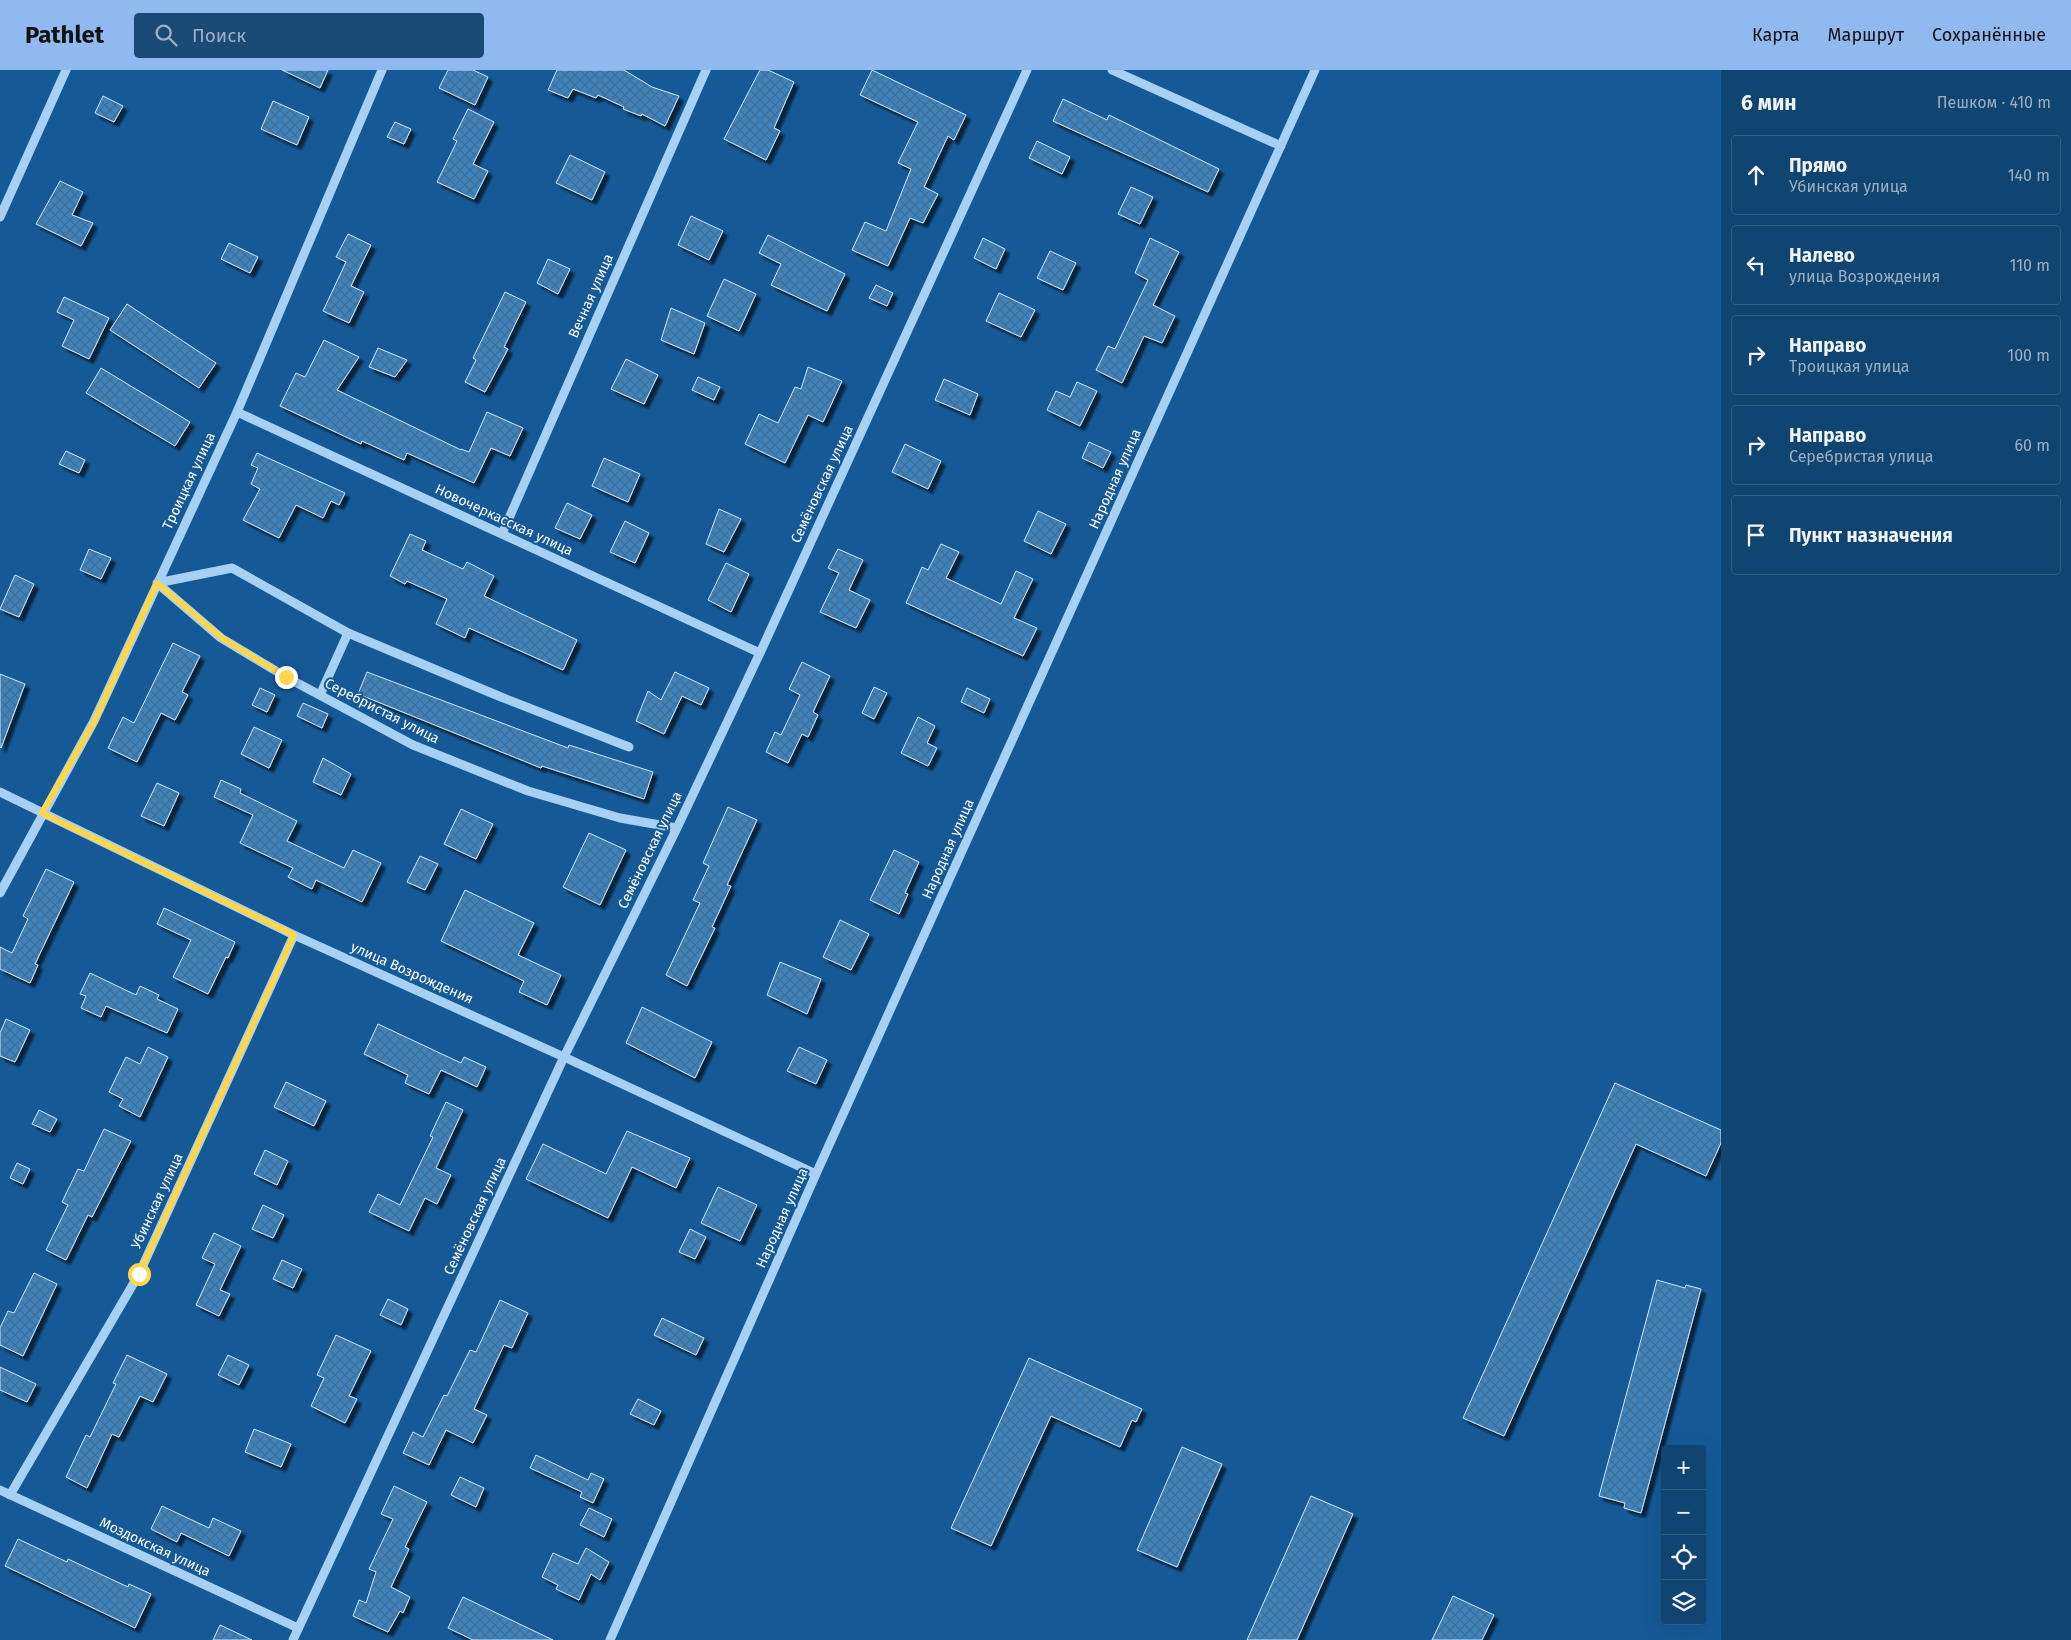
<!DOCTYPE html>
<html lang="ru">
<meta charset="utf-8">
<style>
body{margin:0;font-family:"Fira Sans",sans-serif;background:#194b76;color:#f1f3f6}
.controls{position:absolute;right:15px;bottom:15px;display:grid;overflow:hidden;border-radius:5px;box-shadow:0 5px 20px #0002}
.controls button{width:45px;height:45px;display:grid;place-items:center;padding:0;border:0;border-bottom:1px solid #305c84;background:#104471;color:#f1f3f6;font:25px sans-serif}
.stop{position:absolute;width:15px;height:15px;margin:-11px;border:4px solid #ffd54a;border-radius:50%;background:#fff}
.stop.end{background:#ffd54a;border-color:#fff;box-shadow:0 1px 5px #0008}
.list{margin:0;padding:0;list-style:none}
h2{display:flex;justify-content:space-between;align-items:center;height:65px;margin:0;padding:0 20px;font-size:21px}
h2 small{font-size:16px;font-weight:400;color:#9cb0c3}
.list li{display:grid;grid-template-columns:32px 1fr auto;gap:15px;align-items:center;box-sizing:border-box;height:80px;margin:0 10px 10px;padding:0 10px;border:1px solid #305c84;border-radius:5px}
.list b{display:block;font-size:19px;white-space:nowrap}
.list p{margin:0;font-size:16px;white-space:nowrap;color:#9cb0c3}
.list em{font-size:16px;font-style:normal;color:#9cb0c3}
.icon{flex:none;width:28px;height:28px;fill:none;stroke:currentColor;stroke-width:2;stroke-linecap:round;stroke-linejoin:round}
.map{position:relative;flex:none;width:1721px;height:1570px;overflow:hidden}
header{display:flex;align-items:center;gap:30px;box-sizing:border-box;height:70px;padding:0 25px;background:#90b9f0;color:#111}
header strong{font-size:24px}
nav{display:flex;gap:28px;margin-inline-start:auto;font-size:18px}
.search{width:350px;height:45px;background:#194b76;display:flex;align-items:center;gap:12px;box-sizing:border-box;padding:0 18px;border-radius:5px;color:#9cb0c3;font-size:19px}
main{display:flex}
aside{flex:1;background:#104471}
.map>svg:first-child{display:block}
</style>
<header>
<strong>Pathlet</strong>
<div class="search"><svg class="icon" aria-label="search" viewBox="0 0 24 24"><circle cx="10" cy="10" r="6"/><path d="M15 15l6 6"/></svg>Поиск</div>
<nav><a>Карта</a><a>Маршрут</a><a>Сохранённые</a></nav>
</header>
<main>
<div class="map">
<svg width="1721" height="1570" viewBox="0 0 1721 1570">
<defs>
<pattern id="building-cross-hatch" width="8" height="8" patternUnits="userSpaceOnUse" patternTransform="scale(1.25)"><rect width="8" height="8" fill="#3e83be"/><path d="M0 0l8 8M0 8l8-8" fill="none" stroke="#446d90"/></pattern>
<filter id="shadow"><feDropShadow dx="4.5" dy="4.5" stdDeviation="1" flood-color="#0009"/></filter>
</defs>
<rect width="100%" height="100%" fill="#155a97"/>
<path fill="url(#building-cross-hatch)" stroke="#cfe8fc" filter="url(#shadow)" d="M282,0H328L320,18Z
M448,0H473L488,7L475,35L439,18Z
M557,0H624L652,17L679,26L665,56L642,44L641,46L623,39L624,37L598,25L596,28L573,19L568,28L548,20Z
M760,0H768L794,12L774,58L780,61L766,90L724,69Z
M872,0L966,45L954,70L948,66L924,117L938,124L923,153L910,148L888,196L852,180L865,152L886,161L911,99L898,93L918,52L860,25Z
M103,26L123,36L114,52L95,43Z
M1063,29L1107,50L1109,45L1219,99L1208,122L1053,51Z
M273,31L309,47L297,75L261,59Z
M468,39L494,52L473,94L488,101L474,129L437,112L457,71L453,69Z
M395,52L411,59L404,74L387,67Z
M1037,71L1070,87L1062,104L1029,88Z
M570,85L605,102L592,130L556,113Z
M60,111L83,122L72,145L93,153L81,176L36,154Z
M1131,117L1153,127L1140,154L1118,144Z
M691,146L723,161L709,190L678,175Z
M348,164L371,175L351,216L364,222L349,253L323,241L346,192L336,187Z
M768,165L845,204L827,241L771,215L781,194L759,183Z
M983,168L1005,179L996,199L974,188Z
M1150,168L1179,182L1153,235L1175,246L1162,273L1144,266L1122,313L1096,300L1108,276L1115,279L1148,210L1135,203Z
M229,173L258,187L250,203L221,189Z
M1050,181L1076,193L1063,220L1037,208Z
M548,189L570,199L558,224L537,213Z
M724,209L756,224L739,261L707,246Z
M876,215L893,223L887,236L869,228Z
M505,222L526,232L504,277L508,279L485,322L465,312L476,290L473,288Z
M999,223L1035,240L1021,267L986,251Z
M64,227L109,248L89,289L62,276L74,250L57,242Z
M127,234L216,293L199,318L110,260Z
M671,238L705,253L694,284L661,270Z
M324,270L359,287L337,320L461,380V379L469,382L487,342L523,358L510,386L491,378L474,413L407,383L404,390L362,371L361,374L280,336L296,303L305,307Z
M378,278L407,290L395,307L369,297Z
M626,289L658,305L644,334L611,319Z
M808,297L842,311L823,352L808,345L785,393L745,374L759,344L778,353L795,317L801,319Z
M101,298L190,352L175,376L86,323Z
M698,307L720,317L714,330L692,320Z
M944,309L978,324L970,345L935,330Z
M1077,312L1097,321L1080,356L1047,340L1056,321L1070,327Z
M1089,372L1111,382L1103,398L1082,388Z
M905,374L941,391L928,419L892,402Z
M66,381L85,390L79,403L59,394Z
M257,383L345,423L339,435L331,431L323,448L296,435L279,468L243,450L260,419L251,414L258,398L251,395Z
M604,388L640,404L628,432L592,416Z
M567,433L592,445L580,469L555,458Z
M719,439L741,449L724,482L706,474Z
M1038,441L1066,454L1051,484L1024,471Z
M625,451L649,463L635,493L610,482Z
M410,464L426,471L422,480L463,499L467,492L494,506L484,526L577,570L563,600L469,558L465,568L436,554L447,529L407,511L405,514L390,506Z
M941,474L959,482L946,508L1001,534L1016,501L1033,509L1014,548L1037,558L1023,586L906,533L922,497L928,500Z
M89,479L111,488L101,509L80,500Z
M838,479L863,490L849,520L870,530L856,558L820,542L839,503L828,498Z
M726,493L749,504L731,542L708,530Z
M15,505L34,514L19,547L0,539Z
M173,573L200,586L182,622L188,625L175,650L161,643L137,692L108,678L123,647L134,653Z
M802,592L830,606L813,642L818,645L808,667L802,664L788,693L766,682L775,662L781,665L800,625L789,619Z
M367,602L568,678L569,675L653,702L644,729L542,696L541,698L358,624Z
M675,602L709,618L701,635L682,626L664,664L636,651L648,621L661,630Z
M0,604L25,614L1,678L0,677Z
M874,617L887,623L874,649L862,643Z
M260,618L275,625L267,642L252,635Z
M967,618L990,629L984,643L961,632Z
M303,633L328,644L322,658L297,646Z
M918,647L935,656L927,673L937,678L928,696L901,683Z
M254,657L282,670L269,698L241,684Z
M323,688L351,704L341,725L313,712Z
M221,710L241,719L240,723L297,751L287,771L344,798L353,780L381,793L362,832L316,810L312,819L288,807L293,798L240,773L253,745L214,727Z
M157,713L179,723L164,756L141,746Z
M728,737L757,750L727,815L731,816L712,857L715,858L687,916L666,905L700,833L693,830L709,796L703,793Z
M461,739L493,754L476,789L444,774Z
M589,763L626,780L600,835L563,817Z
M894,780L919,792L905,823L908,824L899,844L870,830Z
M420,786L438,794L425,820L407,812Z
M46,799L74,812L35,894L38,895L30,913L0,899V877L12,883L28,849L23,846Z
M465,820L534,853L518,885L561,905L547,935L519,922L524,911L441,871Z
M164,838L235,872L228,888L226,887L208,924L173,907L191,870L157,854Z
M840,850L869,864L851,900L823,887Z
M780,892L821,909L807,944L767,925Z
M90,903L136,925L140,916L159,925L157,929L178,939L167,963L106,936L101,947L81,938L86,926L80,924Z
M642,937L712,972L695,1008L626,973Z
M6,949L30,960L15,992L0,986V963Z
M378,954L461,993L464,987L486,997L477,1017L441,1000L429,1024L405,1013L408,1005L364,984Z
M148,977L168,987L140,1047L119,1036L123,1029L109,1022L126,987L140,994Z
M799,977L827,990L816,1014L787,1001Z
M286,1012L326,1031L314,1056L274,1037Z
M1615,1013L1721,1060V1073L1706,1106L1636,1074L1504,1366L1463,1348Z
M446,1032L463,1040L436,1098L451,1105L437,1134L425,1128L409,1161L369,1142L378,1124L400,1135L433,1067L430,1066Z
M39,1040L57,1049L50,1062L32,1054Z
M104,1059L131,1071L92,1147L88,1145L66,1190L46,1180L68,1135L62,1132L78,1099L84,1101Z
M627,1061L690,1088L676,1118L632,1097L608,1148L526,1109L543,1074L606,1104Z
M265,1080L288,1091L277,1115L254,1104Z
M17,1093L30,1099L23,1114L10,1108Z
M718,1117L757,1135L740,1171L701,1153Z
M263,1135L284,1145L273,1168L252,1159Z
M690,1159L706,1167L695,1189L679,1182Z
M214,1163L241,1176L220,1220L230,1224L219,1246L196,1235L215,1194L202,1188Z
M282,1190L302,1199L293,1218L273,1209Z
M34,1203L57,1214L23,1286L0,1275V1258L8,1241L14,1243Z
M1657,1210L1685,1218L1686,1215L1701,1219L1641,1443L1624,1438L1625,1433L1599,1426Z
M388,1229L408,1239L401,1255L380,1245Z
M500,1230L528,1243L512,1278L504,1275L474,1339L487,1345L473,1373L446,1360L429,1395L403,1383L413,1362L423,1367L444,1325L447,1326L470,1280L476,1282Z
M662,1248L704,1268L696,1285L654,1265Z
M336,1265L371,1281L349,1326L357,1329L345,1353L311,1336L324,1308L317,1305Z
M127,1285L167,1304L153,1332L140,1326L119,1367L112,1364L87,1418L66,1407L86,1365L90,1367L116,1314L113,1313Z
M228,1285L249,1295L239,1315L218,1305Z
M1029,1288L1142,1339L1136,1352L1132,1350L1120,1377L1051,1346L991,1476L951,1458Z
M0,1297L36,1314L27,1332L0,1320Z
M638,1329L661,1341L654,1355L630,1344Z
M254,1359L291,1374L281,1397L245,1382Z
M1182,1377L1222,1394L1177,1497L1137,1480Z
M536,1385L588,1410L591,1403L604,1409L593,1433L580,1427L582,1422L530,1398Z
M460,1407L484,1418L476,1437L451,1425Z
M394,1416L427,1432L405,1477L409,1479L391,1517L410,1527L403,1543L400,1541L388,1562L353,1546L359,1530L366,1533L376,1502L369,1499L393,1449L381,1444Z
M1311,1426L1353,1444L1297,1570H1247Z
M162,1436L209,1458L213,1448L241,1461L229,1486L181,1463L177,1472L151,1459Z
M589,1438L612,1449L604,1467L580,1455Z
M18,1469L67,1492L68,1489L128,1517L129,1514L151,1524L135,1558L5,1496Z
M586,1478L609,1492L600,1510L591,1504L579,1530L556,1519L558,1515L542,1507L553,1483L578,1494Z
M1453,1526L1494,1545L1482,1570H1432Z
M463,1527L553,1570H473L448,1558Z
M220,1555L252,1570H213Z"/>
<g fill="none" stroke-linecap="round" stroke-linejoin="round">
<path stroke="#a7d0f2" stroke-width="9" d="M1112,0L1281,76
M0,147L66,0
M237,342L760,583
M502,464L706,0
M157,513L221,568L286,607L413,675L528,721L620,748L677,758
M157,513L232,498L348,563L501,627L629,677
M320,625L348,563
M0,722L294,865L564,987L816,1104
M0,823L94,651L237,342L382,0
M0,1420L298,1558
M10,1425L139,1204L294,865
M293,1570L564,987L677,758L760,583L1027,0
M610,1570L816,1104L1315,0"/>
</g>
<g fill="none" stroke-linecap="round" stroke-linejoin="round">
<path stroke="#ffd54a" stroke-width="6" d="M139,1204L294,865L42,743L94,652L157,513L222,568L286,607"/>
</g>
<g text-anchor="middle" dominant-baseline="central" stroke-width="4" stroke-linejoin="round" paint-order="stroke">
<g font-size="14" fill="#fff" stroke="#155a97">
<text transform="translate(591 226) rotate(-66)">Вечная улица</text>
<text transform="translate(1115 409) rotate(-66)">Народная улица</text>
<text transform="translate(189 411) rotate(-65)">Троицкая улица</text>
<text transform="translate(822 414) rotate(-65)">Семёновская улица</text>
<text transform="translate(504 450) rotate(25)">Новочеркасская улица</text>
<text transform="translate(382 641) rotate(27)">Серебристая улица</text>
<text transform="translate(948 779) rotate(-66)">Народная улица</text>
<text transform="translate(650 780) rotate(-64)">Семёновская улица</text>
<text transform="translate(412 903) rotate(24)">улица Возрождения</text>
<text transform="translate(157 1131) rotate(-65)">Убинская улица</text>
<text transform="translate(475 1146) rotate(-65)">Семёновская улица</text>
<text transform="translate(782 1148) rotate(-66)">Народная улица</text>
<text transform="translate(155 1477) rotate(25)">Моздокская улица</text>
</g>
</g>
</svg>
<div class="controls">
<button>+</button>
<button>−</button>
<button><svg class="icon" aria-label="locate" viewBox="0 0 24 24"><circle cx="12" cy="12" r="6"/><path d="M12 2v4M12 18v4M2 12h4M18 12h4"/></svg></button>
<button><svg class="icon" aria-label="layers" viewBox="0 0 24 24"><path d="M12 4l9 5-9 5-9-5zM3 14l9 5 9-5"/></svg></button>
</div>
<div class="stop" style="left:139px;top:1204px"></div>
<div class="stop end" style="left:286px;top:607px"></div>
</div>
<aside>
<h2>6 мин<small>Пешком · 410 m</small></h2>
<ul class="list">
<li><svg class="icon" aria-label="ahead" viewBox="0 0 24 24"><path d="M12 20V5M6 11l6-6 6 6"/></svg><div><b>Прямо</b><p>Убинская улица</p></div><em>140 m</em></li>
<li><svg class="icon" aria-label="left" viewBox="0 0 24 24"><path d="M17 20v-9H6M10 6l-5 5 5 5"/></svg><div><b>Налево</b><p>улица Возрождения</p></div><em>110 m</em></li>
<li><svg class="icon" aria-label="right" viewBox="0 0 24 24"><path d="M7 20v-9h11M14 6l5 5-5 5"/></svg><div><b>Направо</b><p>Троицкая улица</p></div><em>100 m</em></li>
<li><svg class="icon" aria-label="right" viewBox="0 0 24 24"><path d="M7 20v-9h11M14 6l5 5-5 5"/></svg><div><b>Направо</b><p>Серебристая улица</p></div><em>60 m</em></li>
<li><svg class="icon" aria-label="arrive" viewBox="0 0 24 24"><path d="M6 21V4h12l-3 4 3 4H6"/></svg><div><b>Пункт назначения</b></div></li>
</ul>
</aside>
</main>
